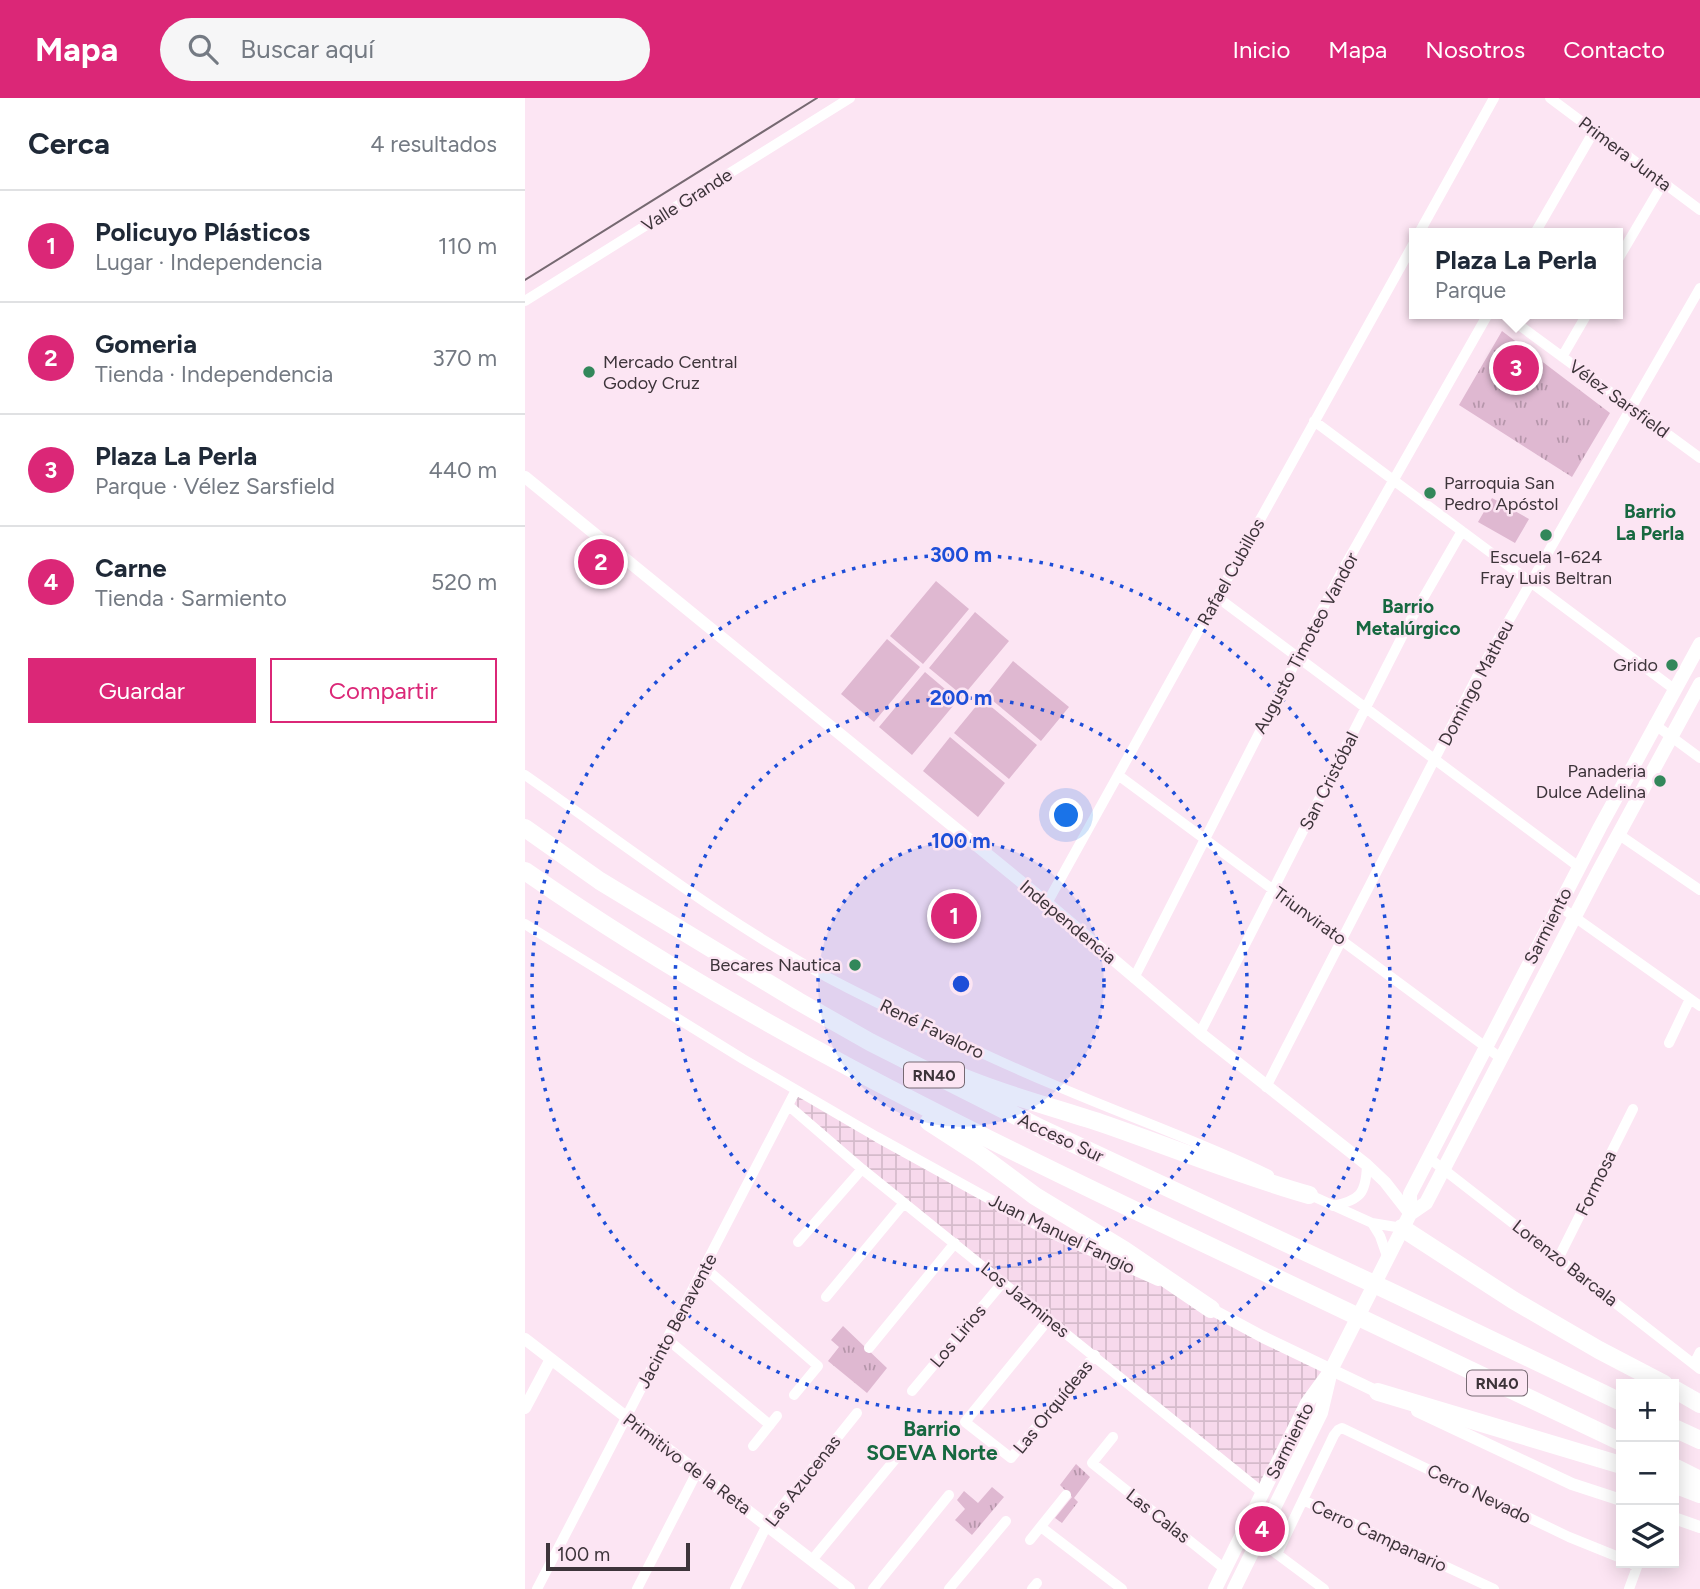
<!DOCTYPE html>
<html lang="es">
<meta charset="utf-8">
<style>
body{margin:0;font-family:Figtree,sans-serif;background:#f6f6f7;color:#1f2937}
.controls{position:absolute;right:21px;bottom:21px;display:grid;overflow:hidden;border-radius:0px;box-shadow:0 4px 18px #0003}
.controls button{width:63px;height:63px;display:grid;place-items:center;padding:0;border:0;border-bottom:2px solid #e0e1e3;background:#fff;color:#1f2937;font:35px sans-serif}
.scale{position:absolute;left:21px;bottom:18px;width:144px;box-sizing:border-box;padding-left:7px;border:4px solid #3d343a;border-top:0;font-size:19px;line-height:24px;white-space:nowrap;color:#3d343a;-webkit-text-stroke:5px #fce5f3;paint-order:stroke}
.you{position:absolute;left:542px;top:718px;width:24px;height:24px;margin:-18px;border:5px solid #fff;border-radius:50%;background:#1a73e8;box-shadow:0 0 0 10px #1a73e833}
.badge{display:grid;place-items:center;width:46px;height:46px;border-radius:50%;background:#db2777;color:#fff;font-size:23px;font-weight:700}
.pin{position:absolute;translate:-50% -50%;border:4px solid #fff;box-shadow:0 2px 7px #0006}
.popup{position:absolute;left:884px;top:130px;width:214px;height:91px;box-sizing:border-box;display:grid;place-content:center;border-radius:0px;background:#fff;filter:drop-shadow(0 2px 5px #0005);font-size:23px;white-space:nowrap;color:#747a83}
.popup b{font-size:26px;color:#1f2937}
.popup::after{content:'';position:absolute;left:50%;top:100%;margin-left:-14px;border:14px solid transparent;border-top-color:#fff}
.list{margin:0;padding:0;list-style:none}
h2{display:flex;justify-content:space-between;align-items:center;height:91px;margin:0;padding:0 28px;font-size:30px}
h2 small{font-size:23px;font-weight:400;color:#747a83}
.list li{display:grid;grid-template-columns:46px 1fr auto;gap:21px;align-items:center;box-sizing:border-box;height:112px;padding:0 28px;border-top:2px solid #e0e1e3}
.list b{display:block;font-size:26px;white-space:nowrap}
.list p{margin:0;font-size:23px;white-space:nowrap;color:#747a83}
.list em{font-size:23px;font-style:normal;color:#747a83}
.actions{display:flex;gap:14px;padding:21px 28px}
.actions a{flex:1;padding:16px 0;border:2px solid #db2777;border-radius:0px;text-align:center;font-size:24px;color:#db2777}
.actions .main{background:#db2777;color:#fff}
.icon{flex:none;width:38px;height:38px;fill:none;stroke:currentColor;stroke-width:2;stroke-linecap:round;stroke-linejoin:round}
.map{position:relative;flex:none;width:1175px;height:1491px;overflow:hidden}
header{display:flex;align-items:center;gap:42px;box-sizing:border-box;height:98px;padding:0 35px;background:#db2777;color:#fff}
header strong{font-size:33px}
nav{display:flex;gap:38px;margin-inline-start:auto;font-size:24px}
.search{width:490px;height:63px;background:#f6f6f7;display:flex;align-items:center;gap:18px;box-sizing:border-box;padding:0 24px;border-radius:38px;color:#747a83;font-size:26px}
main{display:flex}
aside{flex:1;background:#fff}
.map>svg:first-child{display:block}
</style>
<header>
<strong>Mapa</strong>
<div class="search"><svg class="icon" aria-label="search" viewBox="0 0 24 24"><circle cx="10" cy="10" r="6"/><path d="M15 15l6 6"/></svg>Buscar aquí</div>
<nav><a>Inicio</a><a>Mapa</a><a>Nosotros</a><a>Contacto</a></nav>
</header>
<main>
<aside>
<h2>Cerca<small>4 resultados</small></h2>
<ul class="list">
<li><span class="badge">1</span><div><b>Policuyo Plásticos</b><p>Lugar · Independencia</p></div><em>110 m</em></li>
<li><span class="badge">2</span><div><b>Gomeria</b><p>Tienda · Independencia</p></div><em>370 m</em></li>
<li><span class="badge">3</span><div><b>Plaza La Perla</b><p>Parque · Vélez Sarsfield</p></div><em>440 m</em></li>
<li><span class="badge">4</span><div><b>Carne</b><p>Tienda · Sarmiento</p></div><em>520 m</em></li>
</ul>
<div class="actions"><a class="main">Guardar</a><a>Compartir</a></div>
</aside>
<div class="map">
<svg width="1175" height="1491" viewBox="0 0 1175 1491">
<defs>
<pattern id="industrial-grid" width="8" height="8" patternUnits="userSpaceOnUse" patternTransform="scale(1.75)"><rect width="8" height="8" fill="#f7d9ec"/><path d="M0 4h8M4 0v8" fill="none" stroke="#d5bbcb"/></pattern>
<pattern id="park-tufts" width="24" height="20" patternUnits="userSpaceOnUse" patternTransform="scale(1.75)"><rect width="24" height="20" fill="#dfb8d1"/><path d="M3 7l-1-3M5 7V3M7 7l1-3M15 17l-1-3M17 17v-4M19 17l1-3" fill="none" stroke="#b696ab"/></pattern>
</defs>
<rect width="100%" height="100%" fill="#fce5f3"/>
<path fill="url(#industrial-grid)" d="M271,992L528,1136L592,1164L806,1272L738,1395L264,1008Z"/>
<path fill="url(#park-tufts)" d="M977,233L1085,315L1047,379L934,307Z
M318,1228L362,1270L342,1295L303,1263L314,1249L306,1242Z
M551,1366L565,1379L549,1400L553,1404L537,1425L530,1420L547,1399L535,1387Z
M467,1389L479,1399L447,1437L430,1422L440,1411L432,1402L439,1393L453,1405Z"/>
<path fill="#dfb8d1" d="M967,400L1004,421L990,445L953,424Z
M411,483L444,511L398,566L365,538Z
M450,514L484,543L438,598L404,570Z
M362,541L395,569L349,624L316,596Z
M488,563L544,609L516,643L461,597Z
M400,574L433,602L387,657L354,629Z
M457,601L512,647L484,681L429,635Z
M425,639L480,685L453,719L398,673Z"/>
<g fill="none" stroke-linecap="round" stroke-linejoin="round">
<path stroke="#fff" stroke-width="10" d="M1025,0L1175,112
M894,135L969,0
M1010,135L1069,33
M1092,163L1138,85
M0,203L325,0
M979,216L1175,360
M1037,259L1062,216
M789,323L1149,591
M692,499L1054,769
M1129,626L1175,660
M0,677C106,751 208,831 323,890C392,925 462,959 534,989C604,1019 676,1044 744,1077
M593,677L977,961
M1093,736L1175,792
M522,805L890,143
M1034,808L1175,908
M0,826L218,961L352,1039L528,1136L633,1183
M609,880L818,471L963,216
M675,935L885,523L937,433
M1144,945L1165,901
M741,989L956,571L1175,190
M264,1008L337,1071L738,1395
M904,1060L1175,1271
M783,1096L847,1125L877,1130
M808,1108C835,1102 841,1096 842,1067
M847,1125L855,1138L862,1158
M273,1144L337,1071
M1034,1159L1108,1011
M180,1170L293,1268L269,1297
M301,1199L379,1105
M524,1221L440,1324L486,1360L570,1257
M142,1241L245,1327
M344,1250L430,1145
M1169,1266L1175,1254
M387,1293L478,1184
M588,1339L567,1365L700,1471
M228,1348L252,1318
M778,1402L969,1491
M516,1429L597,1491
M722,1429L752,1456L799,1491
M505,1442L541,1397
M752,1456L809,1337L813,1332L817,1330L1044,1439L1096,1460
M287,1462L377,1353
M12,1491L271,992
M112,1491L172,1374
M210,1491L242,1427L332,1315
M348,1491L424,1397
M424,1491L481,1423
M507,1491L512,1485
M1104,1491L1112,1469L1106,1465"/>
<path stroke="#fff" stroke-width="12" d="M0,379L522,805L675,935L842,1067L860,1084L885,1116
M686,1211L738,1239L859,1297
M0,1241L324,1491
M0,1310L26,1261
M892,1313L1047,1386L1096,1402
M1149,1420L1175,1429"/>
<path stroke="#fff" stroke-width="14" d="M885,1116V1096L1075,729L1175,546
M690,1491L782,1305L806,1272L885,1116L901,1105L1073,774L1175,586
M709,1491L796,1315L805,1277"/>
<path stroke="#fff" stroke-width="18" d="M0,730L75,783L273,903L345,944L517,1031L864,1193L1096,1304
M0,773C209,919 440,1032 670,1141C812,1208 954,1276 1096,1344
M423,973C473,995 524,1008 576,1025C646,1049 713,1077 784,1097
M404,1024L455,1057L510,1098L599,1152L686,1211
M877,1130L988,1202L1074,1252L1139,1286
M1149,1291L1175,1306
M853,1294L1096,1367
M1149,1330L1175,1342
M1149,1369L1175,1382
M1149,1386L1175,1396"/>
<path stroke="#766971" stroke-width="2" d="M0,182L292,0"/>
</g>
<circle cx="436" cy="886" r="143" fill="#1d4ed8" fill-opacity=".12"/>
<g fill="none" stroke="#1d4ed8" stroke-width="3.5" stroke-dasharray="3.5 7">
<circle cx="436" cy="886" r="143"/>
<circle cx="436" cy="886" r="286"/>
<circle cx="436" cy="886" r="429"/>
</g>
<g fill="#32875a" stroke="#fce5f3" stroke-width="2.5">
<circle cx="64" cy="274" r="7"/>
<circle cx="905" cy="395" r="7"/>
<circle cx="1021" cy="437" r="7"/>
<circle cx="1147" cy="567" r="7"/>
<circle cx="1135" cy="683" r="7"/>
<circle cx="330" cy="867" r="7"/>
</g>
<g text-anchor="middle" dominant-baseline="central" stroke-width="5" stroke-linejoin="round" paint-order="stroke">
<g fill="#fce5f3" stroke="#766972" stroke-width="2">
<rect x="379" y="964.5" width="60" height="25" rx="5"/>
<rect x="942" y="1272.5" width="60" height="25" rx="5"/>
</g>
<g font-size="16" font-weight="bold" fill="#3d343a">
<text x="409" y="977">RN40</text>
<text x="972" y="1285">RN40</text>
</g>
<g font-size="18" fill="#3d343a" stroke="#fce5f3">
<text transform="translate(1100 56) rotate(37)">Primera Junta</text>
<text transform="translate(162 102) rotate(-32)">Valle Grande</text>
<text transform="translate(1094 301) rotate(36)">Vélez Sarsfield</text>
<text transform="translate(706 474) rotate(-61)">Rafael Cubillos</text>
<text transform="translate(781 545) rotate(-62)">Augusto Timoteo Vandor</text>
<text transform="translate(951 585) rotate(-62)">Domingo Matheu</text>
<text transform="translate(804 683) rotate(-63)">San Cristóbal</text>
<text transform="translate(785 818) rotate(36)">Triunvirato</text>
<text transform="translate(543 824) rotate(40)">Independencia</text>
<text transform="translate(1023 828) rotate(-63)">Sarmiento</text>
<text transform="translate(407 931) rotate(26)">René Favaloro</text>
<text transform="translate(536 1040) rotate(25)">Acceso Sur</text>
<text transform="translate(1071 1085) rotate(-64)">Formosa</text>
<text transform="translate(537 1136) rotate(26)">Juan Manuel Fangio</text>
<text transform="translate(1040 1165) rotate(38)">Lorenzo Barcala</text>
<text transform="translate(500 1202) rotate(39)">Los Jazmines</text>
<text transform="translate(152 1223) rotate(-62)">Jacinto Benavente</text>
<text transform="translate(433 1238) rotate(-50)">Los Lirios</text>
<text transform="translate(528 1309) rotate(-51)">Las Orquídeas</text>
<text transform="translate(765 1343) rotate(-63)">Sarmiento</text>
<text transform="translate(162 1366) rotate(37)">Primitivo de la Reta</text>
<text transform="translate(278 1383) rotate(-52)">Las Azucenas</text>
<text transform="translate(954 1396) rotate(26)">Cerro Nevado</text>
<text transform="translate(633 1418) rotate(38)">Las Calas</text>
<text transform="translate(854 1438) rotate(25)">Cerro Campanario</text>
</g>
<g font-size="18" fill="#3d343a" stroke="#fce5f3" text-anchor="end">
<text x="78" y="264" text-anchor="start">Mercado Central<tspan x="78" dy="21">Godoy Cruz</tspan></text>
<text x="919" y="385" text-anchor="start">Parroquia San<tspan x="919" dy="21">Pedro Apóstol</tspan></text>
<text x="1021" y="459" text-anchor="middle">Escuela 1-624<tspan x="1021" dy="21">Fray Luis Beltran</tspan></text>
<text x="1133" y="567">Grido</text>
<text x="1121" y="673">Panaderia<tspan x="1121" dy="21">Dulce Adelina</tspan></text>
<text x="316" y="867">Becares Nautica</text>
</g>
<g font-size="19" font-weight="bold" fill="#176840" stroke="#fce5f3">
<text x="1125" y="413">Barrio<tspan x="1125" dy="22">La Perla</tspan></text>
<text x="883" y="508">Barrio<tspan x="883" dy="22">Metalúrgico</tspan></text>
</g>
<g font-size="21" font-weight="bold" fill="#176840" stroke="#fce5f3">
<text x="407" y="1330">Barrio<tspan x="407" dy="24">SOEVA Norte</tspan></text>
</g>
</g>
<circle cx="436" cy="886" r="10" fill="#1d4ed8" stroke="#fce5f3" stroke-width="3.5"/>
<g font-size="21" text-anchor="middle" font-weight="bold" fill="#1d4ed8" stroke="#fce5f3" stroke-width="5" stroke-linejoin="round" paint-order="stroke">
<text x="436" y="464">300 m</text>
<text x="436" y="607">200 m</text>
<text x="436" y="750">100 m</text>
</g>
</svg>
<div class="controls">
<button>+</button>
<button>−</button>
<button><svg class="icon" aria-label="layers" viewBox="0 0 24 24"><path d="M12 4l9 5-9 5-9-5zM3 14l9 5 9-5"/></svg></button>
</div>
<div class="scale">100 m</div>
<div class="you"></div>
<div class="pin badge" style="left:429px;top:818px">1</div>
<div class="pin badge" style="left:76px;top:464px">2</div>
<div class="pin badge" style="left:991px;top:270px">3</div>
<div class="popup"><b>Plaza La Perla</b>Parque</div>
<div class="pin badge" style="left:737px;top:1431px">4</div>
</div>
</main>
